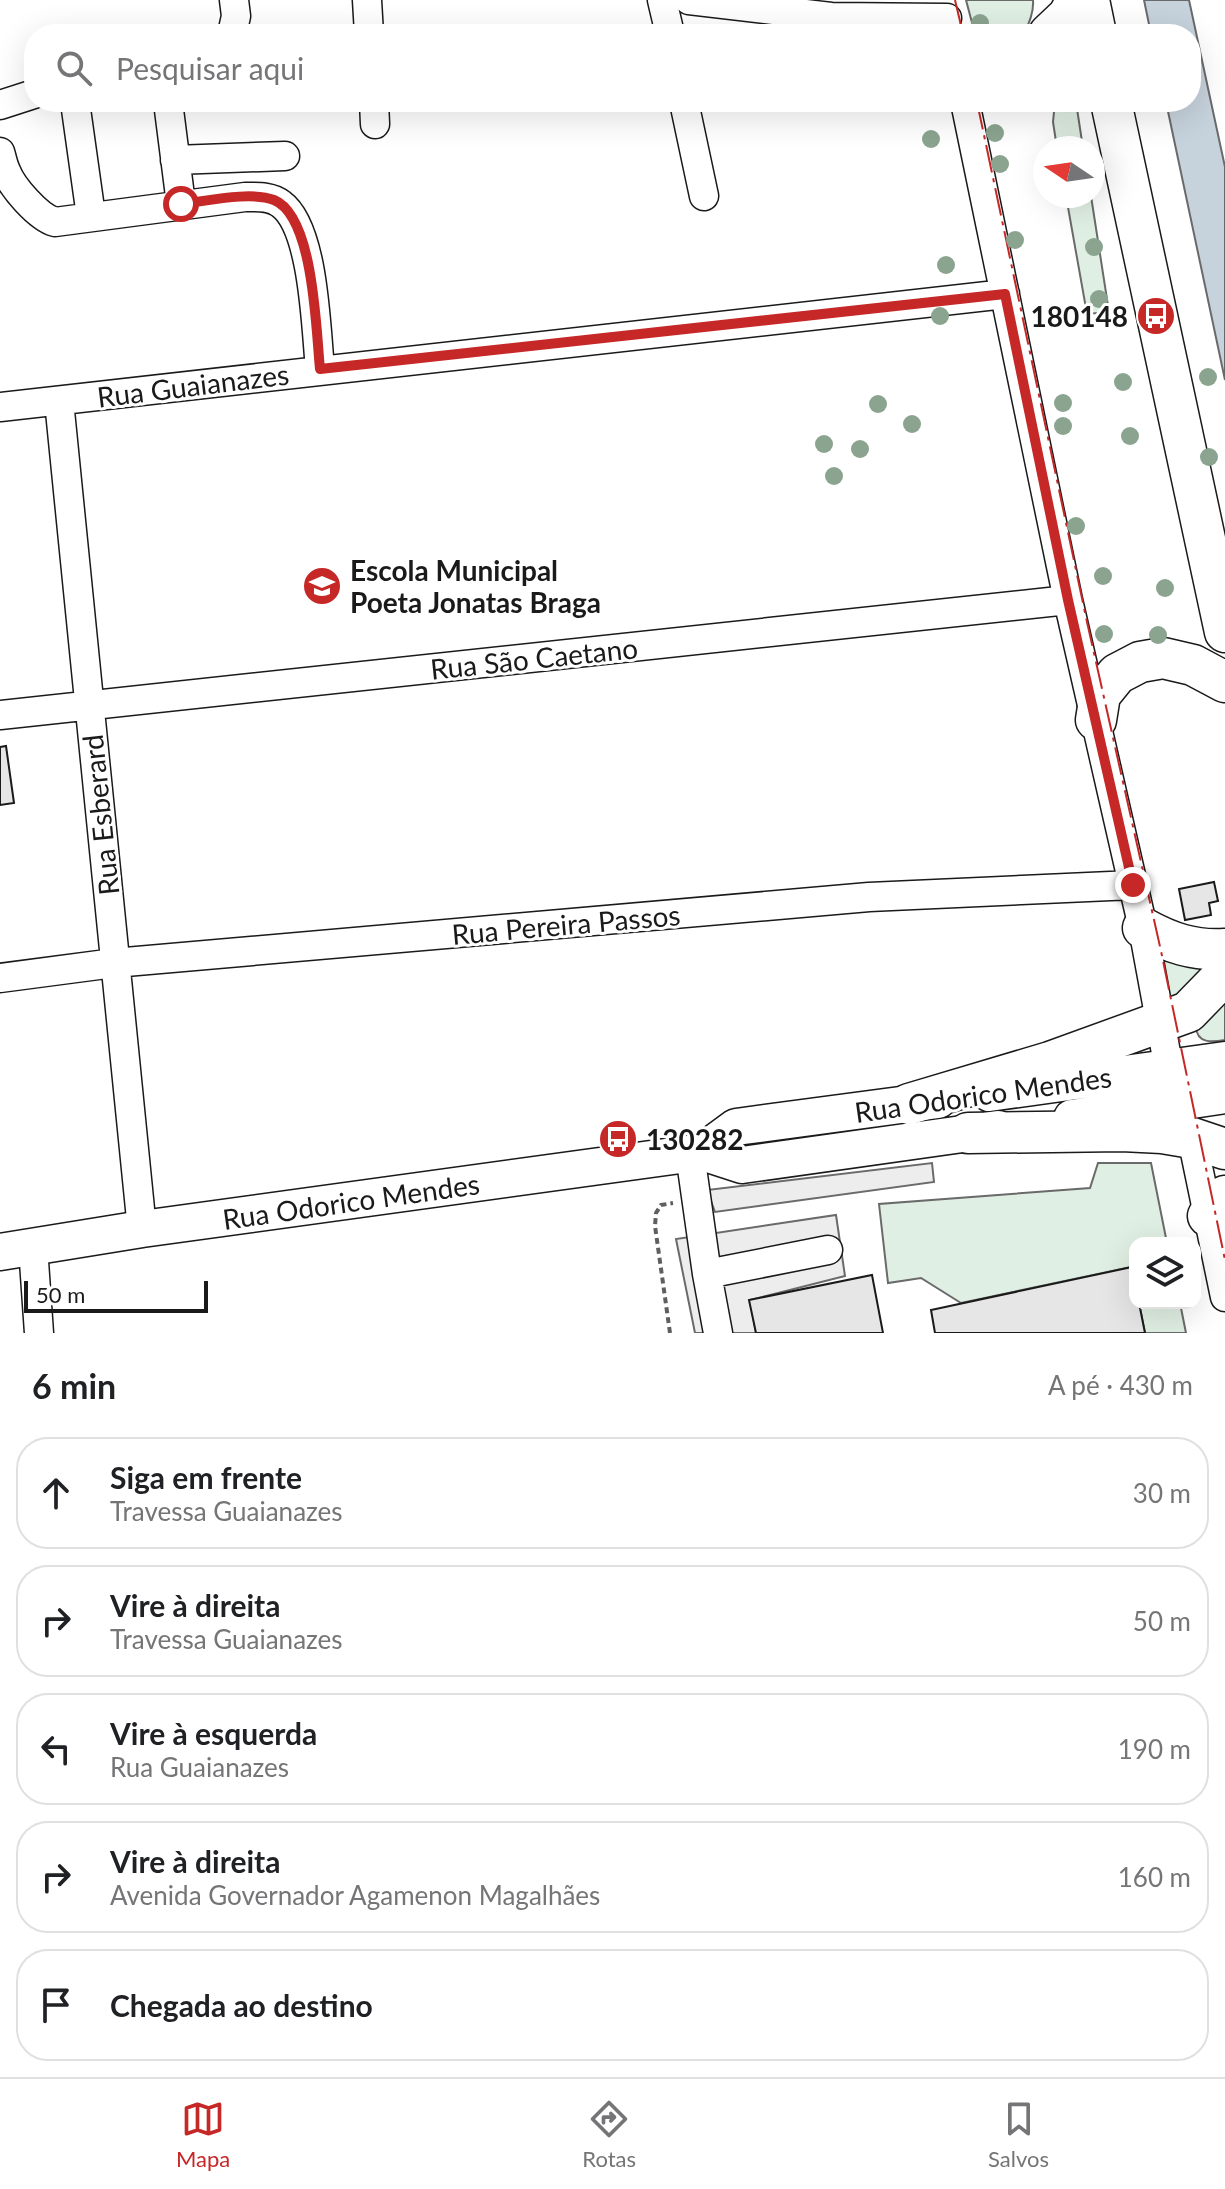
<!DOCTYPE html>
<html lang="pt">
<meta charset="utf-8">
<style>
body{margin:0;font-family:Lato,sans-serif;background:#f2f2f2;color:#202124}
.controls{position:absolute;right:24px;bottom:24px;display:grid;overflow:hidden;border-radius:16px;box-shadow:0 8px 32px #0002}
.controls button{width:72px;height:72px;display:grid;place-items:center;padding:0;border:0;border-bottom:2px solid #e0e0e0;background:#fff;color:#202124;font:40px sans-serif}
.compass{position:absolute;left:1033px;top:136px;width:72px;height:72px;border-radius:50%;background:#fff;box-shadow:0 8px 32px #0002;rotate:283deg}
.scale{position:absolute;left:24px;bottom:20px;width:184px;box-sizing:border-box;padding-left:8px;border:4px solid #1a1a1a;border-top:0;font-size:22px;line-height:28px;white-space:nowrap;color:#1a1a1a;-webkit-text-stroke:6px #fff;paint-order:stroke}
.stop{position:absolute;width:24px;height:24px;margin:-18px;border:6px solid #c62828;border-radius:50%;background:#fff}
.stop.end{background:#c62828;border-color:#fff;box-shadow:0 2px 8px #0008}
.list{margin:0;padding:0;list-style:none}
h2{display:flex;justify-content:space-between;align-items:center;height:104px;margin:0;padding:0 32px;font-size:34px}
h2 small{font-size:26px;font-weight:400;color:#757577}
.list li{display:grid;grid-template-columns:52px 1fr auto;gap:24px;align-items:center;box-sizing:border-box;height:112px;margin:0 16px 16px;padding:0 16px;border:2px solid #e0e0e0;border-radius:32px}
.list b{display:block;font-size:30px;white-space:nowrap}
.list p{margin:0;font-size:26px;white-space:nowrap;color:#757577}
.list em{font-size:26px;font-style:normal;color:#757577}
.icon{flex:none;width:44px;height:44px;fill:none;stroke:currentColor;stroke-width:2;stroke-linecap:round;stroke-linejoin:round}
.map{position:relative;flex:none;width:1225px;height:1333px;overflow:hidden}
.search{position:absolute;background:#fff;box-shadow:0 8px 32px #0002;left:24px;right:24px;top:24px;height:88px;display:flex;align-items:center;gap:20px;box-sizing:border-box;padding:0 28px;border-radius:32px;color:#757577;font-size:30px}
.sheet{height:744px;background:#fff}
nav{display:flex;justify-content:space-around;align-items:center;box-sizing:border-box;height:112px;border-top:2px solid #e0e0e0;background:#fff;font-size:22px;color:#757577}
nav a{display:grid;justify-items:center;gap:4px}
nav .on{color:#c62828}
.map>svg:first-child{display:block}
</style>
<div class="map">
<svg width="1225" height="1333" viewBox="0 0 1225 1333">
<rect width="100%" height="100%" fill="#fff"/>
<path fill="#e0efe3" stroke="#6a6a6a" stroke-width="2" d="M966,0H1033C1034,12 1029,23 1024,34H975Z
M1055,102H1076L1083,148H1057L1053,122Z
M1066,196H1091L1109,312L1087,314Z
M1152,956H1225L1172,1012Z
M1225,990V1040C1212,1042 1197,1044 1196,1027Z
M1098,1163H1151L1167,1243H1135V1283L1131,1267L961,1303L921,1278L888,1283L879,1204L1090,1188Z
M1139,1303H1180L1186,1333H1145Z"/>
<path fill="#ededed" stroke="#6a6a6a" stroke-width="2" d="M932,1163L934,1182L715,1212L707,1190Z
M836,1215L845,1276L750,1300L756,1333H695L676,1239Z"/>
<path fill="#c6d2dc" stroke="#6a6a6a" stroke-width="2" d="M1144,0H1189L1225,167V380L1166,102H1191V34H1151Z"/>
<path fill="#e6e6e6" stroke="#1a1a1a" stroke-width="2" d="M6,746L14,803L0,805V747Z
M1214,882L1218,901L1209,903L1211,915L1185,920L1179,889Z
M1132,1267L1135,1283V1303H1139L1145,1333H935L931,1310Z
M872,1275L883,1333H756L749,1300Z"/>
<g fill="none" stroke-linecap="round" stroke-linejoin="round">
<g stroke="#1a1a1a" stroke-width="31">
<path id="minor" d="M367,0L369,34
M662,0L670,34
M689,0L831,17L947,18
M232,34L236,16L234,0
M75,102L91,216
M168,102L181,204
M374,102L375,124
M684,102L704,196
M965,102L1068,600L1143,928L1169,1069
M0,105L34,94
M0,152C2,158 3,165 6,171C12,187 38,217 55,222L245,197C257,197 271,196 281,204C314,228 316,329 320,369
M175,160L285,156
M59,401L142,1229
M0,407L1005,294
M0,715L1068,600
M0,978L114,963L869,897L1133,885
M1192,1138L1225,1297
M690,1154L707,1274L718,1333
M33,1247L39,1333
M707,1274L828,1250"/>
</g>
<g stroke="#1a1a1a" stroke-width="39">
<path id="major" d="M989,1093L1225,1060
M1072,1118L1225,1095
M702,1152L736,1127L938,1100
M0,1252L142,1229L702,1152L742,1165L998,1129"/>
</g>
<g stroke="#1a1a1a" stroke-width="43">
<path id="highway" d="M1089,0L1096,34
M1049,34L1068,16L1077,0
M1111,102L1225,632
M1096,720L1100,695L1117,674L1140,662L1163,658L1193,665L1225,682
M1143,928C1170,943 1194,951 1225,949
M909,1104L1050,1062L1188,1012L1225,974
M968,1133L1122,1131L1162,1133L1192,1138L1225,1149
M1208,1216L1225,1196"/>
</g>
<path stroke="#5f5f5f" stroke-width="4" stroke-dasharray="6 4" stroke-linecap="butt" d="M670,1333L655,1226L656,1213L661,1205L673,1203"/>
<use href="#minor" stroke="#fff" stroke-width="28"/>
<use href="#major" stroke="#fff" stroke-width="36"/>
<use href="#highway" stroke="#fff" stroke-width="40"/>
<path stroke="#c62828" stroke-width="2" stroke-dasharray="28 6 4 6" stroke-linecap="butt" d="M955,0L963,34
M977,102L1087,622L1161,951L1225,1260"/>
</g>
<g fill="#8aa48f">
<circle cx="980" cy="23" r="9"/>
<circle cx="995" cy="133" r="9"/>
<circle cx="931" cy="139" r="9"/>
<circle cx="1000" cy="164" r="9"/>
<circle cx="1015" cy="240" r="9"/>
<circle cx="1094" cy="247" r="9"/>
<circle cx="946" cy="265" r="9"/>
<circle cx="1099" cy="299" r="9"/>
<circle cx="940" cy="316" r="9"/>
<circle cx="1208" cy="377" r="9"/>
<circle cx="1123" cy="382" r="9"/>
<circle cx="1063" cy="403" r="9"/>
<circle cx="878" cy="404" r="9"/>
<circle cx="912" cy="424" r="9"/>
<circle cx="1063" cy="426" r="9"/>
<circle cx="1130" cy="436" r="9"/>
<circle cx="824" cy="444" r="9"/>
<circle cx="860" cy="449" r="9"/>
<circle cx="1209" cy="457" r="9"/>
<circle cx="834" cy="476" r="9"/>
<circle cx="1076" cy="526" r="9"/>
<circle cx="1103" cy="576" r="9"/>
<circle cx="1165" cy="588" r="9"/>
<circle cx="1104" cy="634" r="9"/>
<circle cx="1158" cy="635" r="9"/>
</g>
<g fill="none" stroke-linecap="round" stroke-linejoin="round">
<path stroke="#c62828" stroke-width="10" d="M181,204C207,201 251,191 274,200C314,216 316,331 320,369L1005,294L1068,600L1133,885"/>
</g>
<defs>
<g id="bus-disc" transform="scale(2)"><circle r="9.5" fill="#c62828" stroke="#fff"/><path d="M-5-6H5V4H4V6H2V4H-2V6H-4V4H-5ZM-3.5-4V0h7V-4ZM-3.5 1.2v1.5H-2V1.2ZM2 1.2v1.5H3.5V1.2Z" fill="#fff"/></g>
<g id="school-disc" transform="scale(2)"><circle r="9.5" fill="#c62828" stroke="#fff"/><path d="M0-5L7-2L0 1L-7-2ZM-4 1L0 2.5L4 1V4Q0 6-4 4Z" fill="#fff"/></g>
</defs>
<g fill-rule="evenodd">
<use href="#bus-disc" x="1156" y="316"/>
<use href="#school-disc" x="322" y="586"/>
<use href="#bus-disc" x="618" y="1139"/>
</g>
<g text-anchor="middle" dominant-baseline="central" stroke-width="6" stroke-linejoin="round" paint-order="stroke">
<g font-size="28" font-weight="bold" fill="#1a1a1a" stroke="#fff" text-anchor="start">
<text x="1128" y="316" text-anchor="end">180148</text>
<text x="350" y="570">Escola Municipal<tspan x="350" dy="32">Poeta Jonatas Braga</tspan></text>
<text x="646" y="1139">130282</text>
</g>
<g font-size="28" fill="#1a1a1a" stroke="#fff">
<text transform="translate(193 385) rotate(-7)">Rua Guaianazes</text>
<text transform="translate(534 658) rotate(-6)">Rua São Caetano</text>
<text transform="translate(100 815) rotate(-96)">Rua Esberard</text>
<text transform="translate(566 924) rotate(-5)">Rua Pereira Passos</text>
<text transform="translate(983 1094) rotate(-8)">Rua Odorico Mendes</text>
<text transform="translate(351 1201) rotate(-8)">Rua Odorico Mendes</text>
</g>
</g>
</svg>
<div class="controls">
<button><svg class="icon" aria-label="layers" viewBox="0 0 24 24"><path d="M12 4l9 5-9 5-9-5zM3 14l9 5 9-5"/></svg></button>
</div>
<svg class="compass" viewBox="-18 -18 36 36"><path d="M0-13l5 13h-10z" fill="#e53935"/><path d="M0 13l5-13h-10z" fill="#757577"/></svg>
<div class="scale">50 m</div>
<div class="stop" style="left:181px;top:204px"></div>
<div class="stop end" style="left:1133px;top:885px"></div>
<div class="search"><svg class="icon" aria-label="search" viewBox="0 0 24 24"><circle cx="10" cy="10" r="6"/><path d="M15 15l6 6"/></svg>Pesquisar aqui</div>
</div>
<section class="sheet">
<h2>6 min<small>A pé · 430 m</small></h2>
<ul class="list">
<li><svg class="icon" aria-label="ahead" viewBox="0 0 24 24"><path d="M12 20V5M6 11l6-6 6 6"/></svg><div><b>Siga em frente</b><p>Travessa Guaianazes</p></div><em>30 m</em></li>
<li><svg class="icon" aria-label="right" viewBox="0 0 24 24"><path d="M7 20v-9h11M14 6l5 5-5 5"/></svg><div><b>Vire à direita</b><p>Travessa Guaianazes</p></div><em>50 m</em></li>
<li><svg class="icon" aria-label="left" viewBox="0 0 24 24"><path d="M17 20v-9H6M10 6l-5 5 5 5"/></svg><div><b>Vire à esquerda</b><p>Rua Guaianazes</p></div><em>190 m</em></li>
<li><svg class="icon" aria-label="right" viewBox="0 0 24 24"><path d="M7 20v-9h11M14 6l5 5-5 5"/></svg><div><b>Vire à direita</b><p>Avenida Governador Agamenon Magalhães</p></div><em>160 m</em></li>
<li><svg class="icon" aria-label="arrive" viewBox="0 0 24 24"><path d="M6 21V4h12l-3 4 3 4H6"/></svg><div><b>Chegada ao destino</b></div></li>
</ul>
</section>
<nav>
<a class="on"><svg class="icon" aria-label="map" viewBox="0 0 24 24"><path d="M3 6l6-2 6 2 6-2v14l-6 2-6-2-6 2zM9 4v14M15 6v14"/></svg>Mapa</a>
<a><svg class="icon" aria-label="directions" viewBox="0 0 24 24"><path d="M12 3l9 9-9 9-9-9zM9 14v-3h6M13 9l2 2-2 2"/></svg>Rotas</a>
<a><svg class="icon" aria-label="saved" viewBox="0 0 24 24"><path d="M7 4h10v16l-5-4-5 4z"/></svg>Salvos</a>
</nav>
